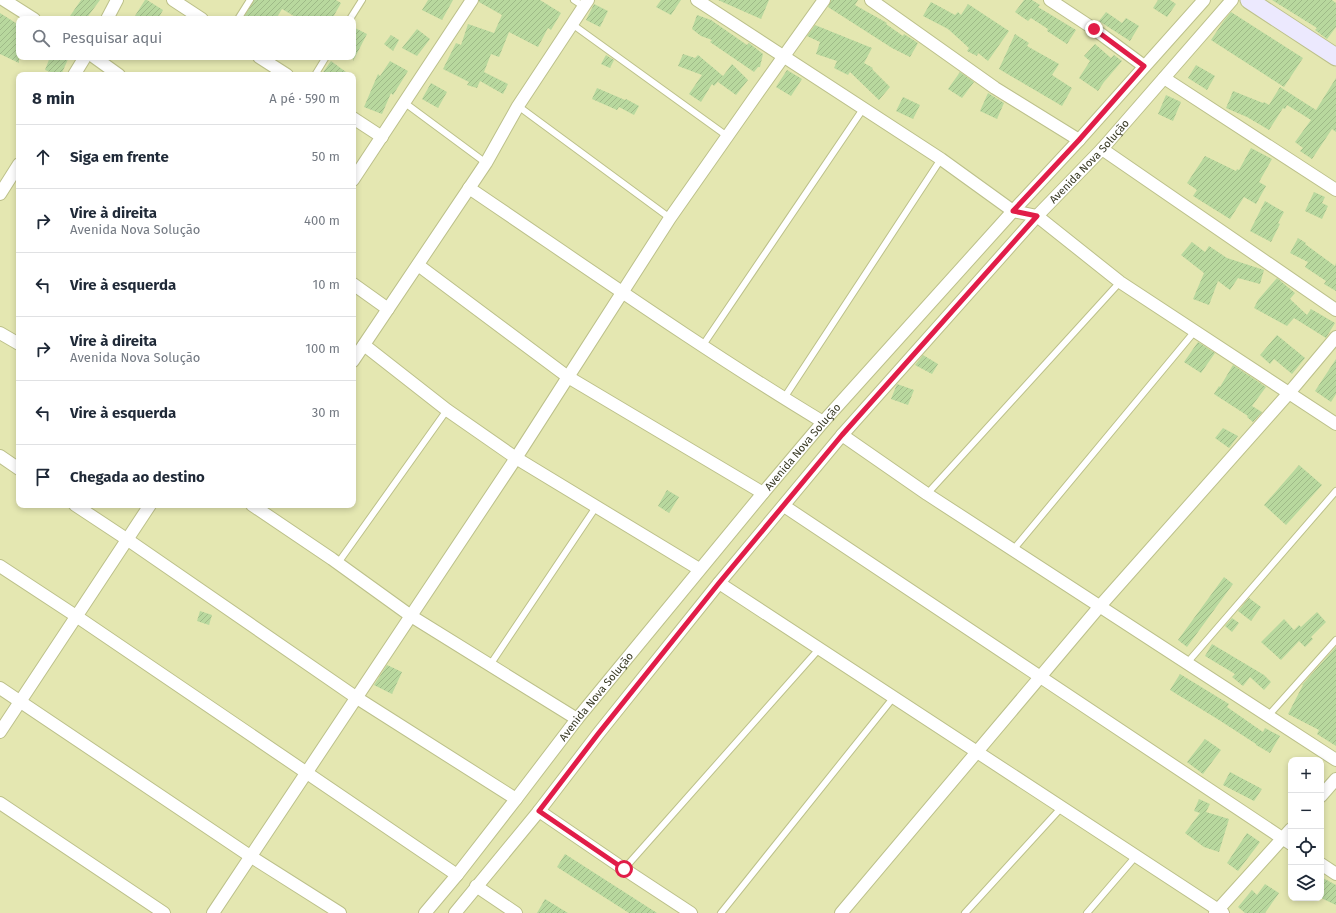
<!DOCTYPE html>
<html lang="pt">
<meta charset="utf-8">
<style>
body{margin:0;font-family:"Fira Sans",sans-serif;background:#f2f2f3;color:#1f2937}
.controls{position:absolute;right:12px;bottom:12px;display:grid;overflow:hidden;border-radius:8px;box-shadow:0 2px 6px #0003}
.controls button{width:36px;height:36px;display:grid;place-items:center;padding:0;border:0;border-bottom:1px solid #e0e1e3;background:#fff;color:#1f2937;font:20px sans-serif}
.stop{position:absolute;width:12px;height:12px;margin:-9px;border:3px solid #e11d48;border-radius:50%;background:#fff}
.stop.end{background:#e11d48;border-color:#fff;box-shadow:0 1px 4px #0008}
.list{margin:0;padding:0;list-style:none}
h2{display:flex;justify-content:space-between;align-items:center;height:52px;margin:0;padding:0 16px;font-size:17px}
h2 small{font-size:13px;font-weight:400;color:#747a83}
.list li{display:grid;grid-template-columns:26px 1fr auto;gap:12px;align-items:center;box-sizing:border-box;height:64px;padding:0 16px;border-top:1px solid #e0e1e3}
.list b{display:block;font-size:15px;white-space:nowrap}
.list p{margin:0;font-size:13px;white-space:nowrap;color:#747a83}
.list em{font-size:13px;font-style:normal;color:#747a83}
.icon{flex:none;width:22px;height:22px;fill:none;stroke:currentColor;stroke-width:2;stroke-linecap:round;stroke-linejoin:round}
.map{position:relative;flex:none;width:1336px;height:913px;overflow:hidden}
.search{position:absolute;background:#fff;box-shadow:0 2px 6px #0003;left:16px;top:16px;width:340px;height:44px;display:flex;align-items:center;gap:10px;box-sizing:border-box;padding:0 14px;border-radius:8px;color:#747a83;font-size:15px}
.panel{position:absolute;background:#fff;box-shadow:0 2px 6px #0003;left:16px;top:72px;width:340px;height:436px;border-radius:8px}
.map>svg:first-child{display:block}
</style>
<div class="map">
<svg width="1336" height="913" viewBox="0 0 1336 913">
<defs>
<pattern id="building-hatch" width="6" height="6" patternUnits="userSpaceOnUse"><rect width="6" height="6" fill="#b8d89e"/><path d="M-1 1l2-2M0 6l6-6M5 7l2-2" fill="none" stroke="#9fba88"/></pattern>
</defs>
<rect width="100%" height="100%" fill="#e4e7b1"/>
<path fill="url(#building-hatch)" d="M81,0H100L86,19H68Z
M145,0H147L163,10L158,19H133Z
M254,0H336L341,3L332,19H299L282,9L276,19H243Z
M428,0H453L442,20L422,10Z
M479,0H540L561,13L551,30L548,28L538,47L509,32L499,57L491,54L484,72L508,84L503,94L480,81L477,88L467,85L469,82L443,69L456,43L461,45L468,24L494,33L502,15L479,2Z
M661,0H681L671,15L656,7Z
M718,0H769L761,19Z
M831,0H858L855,5L887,23L886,24L903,36L904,34L918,43L910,57L892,48L828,7Z
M1024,0H1032L1040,5L1038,7L1076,30L1067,44L1047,31L1048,29L1031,18L1028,21L1015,12Z
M1158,0H1170L1176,4L1167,17L1153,8Z
M1272,0H1332L1336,3V27L1327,39L1315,30L1317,28Z
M931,2L955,15L958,12L961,15L968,4L1009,31L988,61L978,53L977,56L967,51L969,48L948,29L923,16Z
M594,4L608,11L600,27L586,20Z
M1106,12L1122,23L1126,18L1139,26L1130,41L1099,21Z
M1231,12L1303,58L1284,87L1211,40L1223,22Z
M0,13L19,25V63L0,54Z
M697,15L711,20L747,45L749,43L763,54L760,67H758L754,72L710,42L712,40L701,36L692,29Z
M815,25L872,48L864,63L873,68L872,69L890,87L879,100L850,72L848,75L834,68L837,61L816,54L820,42L807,36Z
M353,27L367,34L353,61Z
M417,29L430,39L417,56L402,48Z
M1015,34L1029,43L1027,46L1059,64L1052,75L1072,88L1062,106L999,69Z
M391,35L399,40L393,51L384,44Z
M1095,44L1111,58L1114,55L1122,61L1104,82L1098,91L1079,78L1090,61L1084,56Z
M683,54L695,58L698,55L723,76L732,64L748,80L736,95L718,82L722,77L714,86L712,84L701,102L689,94L702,75L678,66Z
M606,55L614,60L610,68L601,64Z
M50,57H69L61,75H57L45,70Z
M331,61L350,75H321Z
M390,61L408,71L393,95L391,93L382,114L364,107L378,74L380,76Z
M1196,65L1215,76L1207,90L1188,78Z
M787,70L802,79L791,96L776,87Z
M960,72L974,82L962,98L948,89Z
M1336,78V132L1332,129L1312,159L1300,151L1303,148L1295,142L1311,120L1287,105L1285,109L1283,108L1269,130L1247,117L1226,108L1233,91L1263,103L1264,102L1269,105L1280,87L1316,110Z
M431,83L447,92L438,108L422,99Z
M597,88L625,100L626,99L639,106L634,115L619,107L617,110L592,99Z
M988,93L1004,103L997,119L980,111Z
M1166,95L1181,102L1173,121L1158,114Z
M903,97L920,105L913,119L896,111Z
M1251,148L1272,159L1259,182L1266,186L1256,204L1244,197L1230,219L1193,196L1197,190L1187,183L1205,156L1236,171L1237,169L1239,170Z
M1314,192L1325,197L1322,203L1328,206L1322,219L1305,211Z
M1265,201L1284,212L1278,223L1280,224L1271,242L1250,231Z
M1298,238L1306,243L1305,244L1335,266L1336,263V291L1324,284L1326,281L1305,267L1308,262L1290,253Z
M1192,242L1205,252L1209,246L1227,258L1264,270L1260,284L1238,278L1230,290L1218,281L1209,305L1193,299L1204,273L1181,255Z
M1277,278L1295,293L1290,299L1307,315L1311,309L1335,323L1326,338L1294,318L1287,326L1254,308L1258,300Z
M1277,335L1305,358L1292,374L1274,359L1270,364L1260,355Z
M1198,342L1215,353L1201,373L1184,362Z
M923,355L938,364L932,374L915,365Z
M1336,359V394L1331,402L1315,391Z
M1233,365L1266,387L1252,406L1262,412L1253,422L1247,417L1248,416L1214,394L1219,386L1220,387Z
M897,384L914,390L908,405L891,399Z
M1223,428L1238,436L1229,448L1215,438Z
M1299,465L1322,485L1286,525L1264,505Z
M667,490L679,497L669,513L658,506Z
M1224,577L1233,584L1187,647L1178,640Z
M1249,598L1261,607L1251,621L1238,611Z
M200,611L212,615L209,625L197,621Z
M1317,612L1326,622L1311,637L1313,639L1305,647L1299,641L1281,660L1261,642L1284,619L1294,630L1299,625L1301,627Z
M1232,618L1239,623L1232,632L1225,626Z
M1212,644L1264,675L1271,682L1264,690L1250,677L1243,686L1232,677L1235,674L1205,656Z
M1336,647V746L1317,734L1319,730L1288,714L1303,685H1302Z
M387,665L402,672L392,694L374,685Z
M1180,674L1229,704L1227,707L1263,732L1265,728L1280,736L1270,753L1256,745V744L1219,720L1170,690Z
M1205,739L1221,750L1203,774L1187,762Z
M1230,772L1262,789L1254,801L1223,785Z
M1199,799L1210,804L1206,812L1229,819L1219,852L1204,847L1185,833L1200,813L1194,811Z
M1247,833L1260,842L1238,871L1227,863Z
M565,854L657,913H629L557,867Z
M1321,877L1336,885V905L1321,898Z
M1265,884L1279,893L1265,913H1245L1238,907L1252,890L1257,895Z
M545,899L568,913H537Z"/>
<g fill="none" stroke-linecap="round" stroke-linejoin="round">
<g stroke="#bcc08a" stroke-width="8">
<path id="lane" d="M574,0L583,6
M238,19L250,0
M350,19L362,0
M572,24L727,136
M315,75L326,57
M405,103L486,163
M518,106L670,218
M703,345L863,109
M784,398L941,159
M927,494L1120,282
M1013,550L1195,331
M338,563L447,410
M1187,663L1336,491
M490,665L596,507
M1268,716L1336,640
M624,869L819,649
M721,913L893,698
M965,913L1061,808
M1087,913L1136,856"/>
</g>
<g stroke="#bcc08a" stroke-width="14">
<g id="street">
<path d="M4,0L34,19"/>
<path d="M173,0L202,19"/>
<path d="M697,0L941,159L1013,211L1037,216L1120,282L1336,424"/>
<path d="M871,0L995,88L1079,140"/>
<path d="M1050,0L1094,29L1144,66"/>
<path d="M107,19L117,0"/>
<path d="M94,57L119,75"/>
<path d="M259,57L287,75"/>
<path d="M74,75L85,57"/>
<path d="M1164,78L1336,190"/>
<path d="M353,118L382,137"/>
<path d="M1102,149L1336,310"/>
<path d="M353,180L472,0"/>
<path d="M469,188C586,267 702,349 823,422"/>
<path d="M0,194L19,164"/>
<path d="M418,265L568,377L763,493"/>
<path d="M353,284L388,309"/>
<path d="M0,333L19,344"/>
<path d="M364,345L447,410L516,458L699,569"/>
<path d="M353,361L486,163L518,106L588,0"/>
<path d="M842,435L927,494L1336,760"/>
<path d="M0,456L19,469"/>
<path d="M75,505L128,540L357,698L516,799"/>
<path d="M252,505L332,559L411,616L577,719"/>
<path d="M784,506L1291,844"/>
<path d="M0,566L76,616L457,875"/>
<path d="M719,583L1223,913"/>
<path d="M0,688L250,856L340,913"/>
<path d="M0,732L150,505"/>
<path d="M1321,796L1336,779"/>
<path d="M0,803L164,913"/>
<path d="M539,811L624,869L691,913"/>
<path d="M1321,864L1336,874"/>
<path d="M476,886L516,913"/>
<path d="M213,913L516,458L670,218L759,91L824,0"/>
<path id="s1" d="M425,913L457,875L516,799L577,719L763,493L823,422L1013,211L1079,140L1204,0"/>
<path id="s2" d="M455,913L539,811L598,734L719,583L842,435L1037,216L1102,149L1232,0"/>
<path d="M841,913L1100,606L1289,393L1336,337"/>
<path d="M1215,913L1291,829"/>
</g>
</g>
<g stroke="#bcc08a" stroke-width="19">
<path id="secondary" d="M1249,0L1336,57"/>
</g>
<use href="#lane" stroke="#fff" stroke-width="6"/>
<use href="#street" stroke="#fff" stroke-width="12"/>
<use href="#secondary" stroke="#ece9fe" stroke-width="17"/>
</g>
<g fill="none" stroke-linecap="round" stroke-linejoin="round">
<path stroke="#e11d48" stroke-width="5" d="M624,869L539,811L598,734L719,583L842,435L1037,216L1013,211L1079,140L1144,66L1094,29"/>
</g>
<g text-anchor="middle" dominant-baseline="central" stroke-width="3" stroke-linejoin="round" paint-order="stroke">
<g font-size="11" fill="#393a24" stroke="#e4e7b1">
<text stroke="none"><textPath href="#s2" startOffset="984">Avenida Nova Solução</textPath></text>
<text stroke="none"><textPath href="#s1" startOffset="600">Avenida Nova Solução</textPath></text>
<text stroke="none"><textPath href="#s1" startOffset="276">Avenida Nova Solução</textPath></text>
</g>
</g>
</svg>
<div class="controls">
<button>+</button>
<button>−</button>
<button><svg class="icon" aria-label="locate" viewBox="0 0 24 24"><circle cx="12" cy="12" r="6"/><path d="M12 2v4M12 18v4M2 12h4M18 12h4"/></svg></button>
<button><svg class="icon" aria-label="layers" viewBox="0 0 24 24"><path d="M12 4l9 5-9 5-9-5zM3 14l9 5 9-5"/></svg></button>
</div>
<div class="stop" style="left:624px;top:869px"></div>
<div class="stop end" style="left:1094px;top:29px"></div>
<div class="search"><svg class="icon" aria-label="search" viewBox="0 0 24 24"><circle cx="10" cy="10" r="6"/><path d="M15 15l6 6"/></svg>Pesquisar aqui</div>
<section class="panel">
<h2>8 min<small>A pé · 590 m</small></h2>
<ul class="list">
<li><svg class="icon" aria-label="ahead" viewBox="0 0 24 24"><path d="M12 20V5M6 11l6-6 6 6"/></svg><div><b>Siga em frente</b></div><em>50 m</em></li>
<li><svg class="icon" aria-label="right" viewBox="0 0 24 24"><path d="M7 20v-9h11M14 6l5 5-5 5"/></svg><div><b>Vire à direita</b><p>Avenida Nova Solução</p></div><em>400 m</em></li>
<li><svg class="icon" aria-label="left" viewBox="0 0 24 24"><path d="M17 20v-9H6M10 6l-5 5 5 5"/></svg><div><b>Vire à esquerda</b></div><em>10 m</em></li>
<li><svg class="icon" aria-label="right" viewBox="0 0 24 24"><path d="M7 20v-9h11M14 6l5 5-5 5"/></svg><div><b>Vire à direita</b><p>Avenida Nova Solução</p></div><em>100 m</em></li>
<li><svg class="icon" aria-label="left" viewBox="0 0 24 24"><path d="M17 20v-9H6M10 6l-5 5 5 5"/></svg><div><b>Vire à esquerda</b></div><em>30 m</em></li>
<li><svg class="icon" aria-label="arrive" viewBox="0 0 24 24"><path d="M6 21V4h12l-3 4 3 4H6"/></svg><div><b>Chegada ao destino</b></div></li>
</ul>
</section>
</div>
